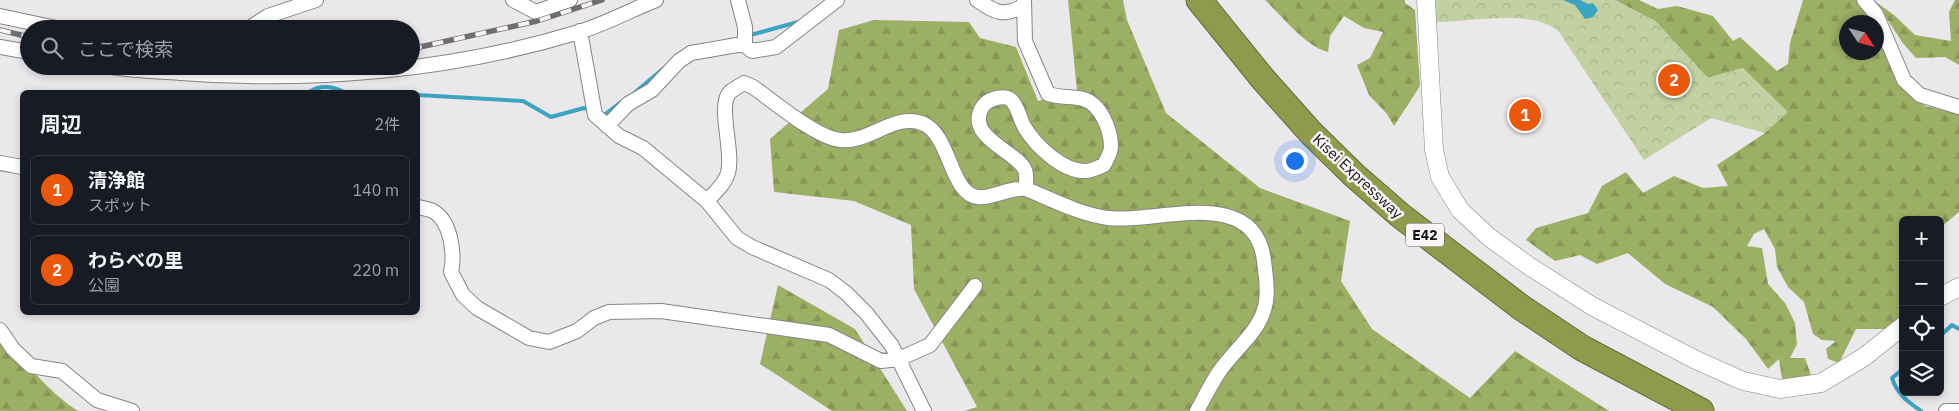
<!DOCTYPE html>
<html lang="ja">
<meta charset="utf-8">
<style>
body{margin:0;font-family:"IBM Plex Sans","Noto Sans JP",sans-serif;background:#20242c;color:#f1f3f6}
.controls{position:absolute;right:15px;bottom:15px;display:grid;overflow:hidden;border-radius:8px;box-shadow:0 2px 8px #0003}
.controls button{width:45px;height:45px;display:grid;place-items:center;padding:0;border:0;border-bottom:1px solid #363941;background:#171b24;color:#f1f3f6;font:25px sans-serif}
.compass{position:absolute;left:1839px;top:15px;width:45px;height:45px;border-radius:50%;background:#171b24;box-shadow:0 2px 8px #0003;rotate:126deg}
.you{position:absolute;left:1294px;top:160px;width:18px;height:18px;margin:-12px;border:4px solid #fff;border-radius:50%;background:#1a73e8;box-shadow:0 0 0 8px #1a73e833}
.badge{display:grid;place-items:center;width:32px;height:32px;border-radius:50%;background:#ea580c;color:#fff;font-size:16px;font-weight:700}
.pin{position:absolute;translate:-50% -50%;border:2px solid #fff;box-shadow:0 1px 5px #0006}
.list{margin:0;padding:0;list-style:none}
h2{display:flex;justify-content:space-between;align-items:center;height:65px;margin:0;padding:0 20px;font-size:21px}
h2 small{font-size:16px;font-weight:400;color:#9ea1a6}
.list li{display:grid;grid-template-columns:32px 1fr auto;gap:15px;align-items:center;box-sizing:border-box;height:70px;margin:0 10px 10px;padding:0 10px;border:1px solid #363941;border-radius:8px}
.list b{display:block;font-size:19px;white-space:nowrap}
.list p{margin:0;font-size:16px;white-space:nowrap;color:#9ea1a6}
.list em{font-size:16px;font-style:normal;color:#9ea1a6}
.icon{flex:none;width:28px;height:28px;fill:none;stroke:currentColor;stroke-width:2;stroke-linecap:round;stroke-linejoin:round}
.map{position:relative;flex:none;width:1959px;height:411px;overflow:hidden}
.search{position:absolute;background:#171b24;box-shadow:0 2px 8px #0003;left:20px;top:20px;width:400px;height:55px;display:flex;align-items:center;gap:12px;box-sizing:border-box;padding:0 18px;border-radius:28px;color:#9ea1a6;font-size:19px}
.panel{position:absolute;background:#171b24;box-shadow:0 2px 8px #0003;left:20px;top:90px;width:400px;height:225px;border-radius:8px}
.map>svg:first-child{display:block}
</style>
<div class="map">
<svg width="1959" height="411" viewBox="0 0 1959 411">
<defs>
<pattern id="forest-firs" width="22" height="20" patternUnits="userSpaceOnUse" patternTransform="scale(1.25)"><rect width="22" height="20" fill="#9cb064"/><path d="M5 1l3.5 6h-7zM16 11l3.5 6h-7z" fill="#869656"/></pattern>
<pattern id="park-crowns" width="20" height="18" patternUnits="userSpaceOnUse" patternTransform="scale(1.25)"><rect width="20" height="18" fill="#c3d0a2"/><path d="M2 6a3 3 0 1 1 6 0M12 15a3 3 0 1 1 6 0" fill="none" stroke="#a7b28b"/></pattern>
</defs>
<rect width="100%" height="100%" fill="#ebe8eb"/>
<path fill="url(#forest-firs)" d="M1068,0H1123L1127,20L1166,113L1260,188L1350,221L1341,281L1372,329L1470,398L1515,351L1609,411H964L977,407L914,289L911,225L854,201L774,192L770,139L828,89L839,30L874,20L969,22L980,38L1016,47L1038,101L1077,91Z
M1265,0H1405V3L1415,10L1420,86L1394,126L1387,114L1369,95L1357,65L1370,58L1383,32L1364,28L1344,16L1330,36L1328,52C1305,46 1282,16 1265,0Z
M1615,0H1639L1658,9L1677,6L1713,16L1733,41L1740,37L1777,71L1788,64L1790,43L1803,0H1857L1871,22H1846V52H1876L1877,31L1897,83L1925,106L1959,114V212L1940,228V220H1903V316L1885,329H1856L1839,363L1828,359L1826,349L1836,341L1822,340L1813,334L1804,302L1788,287L1777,267L1775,249L1764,229L1754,234L1747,246L1762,248L1768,284L1785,303L1795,323L1797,344L1790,358H1805L1811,375L1804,379H1782L1779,359L1768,369L1746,339L1713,307L1665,284L1628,253L1597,264L1580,255L1555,261L1526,240L1536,228L1588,213L1602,186L1626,172L1643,193L1674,176L1703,188L1728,186L1717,165L1765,133L1743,68L1708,78L1655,21Z
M1955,0H1959V65L1945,57L1916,58L1902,42L1876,2L1894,15L1915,35L1951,41L1949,12Z
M778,285L855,329L907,411H832L760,364Z
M0,339C27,362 48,392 78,411H0Z"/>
<path fill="url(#park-crowns)" d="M1434,0H1615L1655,21L1708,78L1743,68L1788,112L1765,133L1711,118L1644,160L1559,32C1535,8 1469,22 1436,22Z"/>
<path fill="#3aa4c1" d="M1563,0H1580L1588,4L1593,3L1598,10L1593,17L1585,19L1575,5Z"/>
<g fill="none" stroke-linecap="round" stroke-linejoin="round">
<path stroke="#3aa4c1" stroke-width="4" d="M747,36L798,22
M309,92C320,85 332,86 344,92
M633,94L664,68
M418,95L523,101L551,117L584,108L591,110
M600,113L604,115L621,102
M1940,336L1952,325L1959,329
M1903,369L1892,378C1897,394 1908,402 1921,411"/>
<g stroke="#878487" stroke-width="16">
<path id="minor" d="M513,0L536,12L570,0
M738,0L745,27V46
M977,0C997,13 1002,17 1024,6
M1024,0L1025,41L1048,94C1060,98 1073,96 1083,99C1101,104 1111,130 1111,147C1111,153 1106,160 1104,165C1099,167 1091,171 1086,171C1063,172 1036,146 1025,128C1020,120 1018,106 1011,100C1004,94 988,99 983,106C963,137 1017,151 1025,170C1027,175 1026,184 1026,189C1053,200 1079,214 1108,218C1156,224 1255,184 1264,261C1266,278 1269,295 1264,310C1257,334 1233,351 1219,372C1211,384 1204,398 1197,411
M1864,0L1876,14L1904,80L1920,95L1959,107
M0,16L61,29
M248,29L268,16L316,0
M580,31L595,115L619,136L643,148L707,201L737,238L752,247L829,280L846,293L867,314L892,346L924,411
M0,47L29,52
M105,66C130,71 155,71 180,73C313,83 451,71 579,32C605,24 631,10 656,0
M607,126L628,104L652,90L679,61L691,53L743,44L752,51L776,47L837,0
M0,163L22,167
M707,201C715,192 725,184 728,173C734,151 717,105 730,92C734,89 739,86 744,83L753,87C773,101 817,138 840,140C869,144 895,111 924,124C951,137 950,194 978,197C992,199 1009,187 1026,189
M418,207C422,208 429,209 433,211C451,221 455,254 451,272L463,295L477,308L529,338L549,342L577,331L594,318L609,312L661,311L829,335L881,361L899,359L930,345L975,286
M0,330L13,349L31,366L62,371L97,400L132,411
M1946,411H1959"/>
</g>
<g stroke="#878487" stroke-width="19">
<path id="tertiary" d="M1426,0L1434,150L1440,177L1460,210L1489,237L1529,266L1592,306L1696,360L1743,381L1780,389L1821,383L1864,357L1903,326
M1940,297L1959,287"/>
</g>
<g stroke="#646b37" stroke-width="27">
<path id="motorway" d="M1199,0L1263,79L1311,133L1355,176L1401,216L1522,308L1582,348L1701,411"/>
</g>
<use href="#minor" stroke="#fff" stroke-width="14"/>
<use href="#tertiary" stroke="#fff" stroke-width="18"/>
<use href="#motorway" stroke="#8f9b4a" stroke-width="25"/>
<g stroke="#6f6d6f" stroke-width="5.5">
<path id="rail" d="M0,30L29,37
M411,49L537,21L602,0"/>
</g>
<use href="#rail" stroke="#f9f5f8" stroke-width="4" stroke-dasharray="11" stroke-linecap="butt"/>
</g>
<g text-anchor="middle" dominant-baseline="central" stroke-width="5" stroke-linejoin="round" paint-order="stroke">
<rect fill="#f9f5f8" stroke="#585658" stroke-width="1" x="1406" y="223.5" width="38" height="23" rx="4"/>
<g font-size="14" font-weight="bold" fill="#131213">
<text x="1425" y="235">E42</text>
</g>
<g font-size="15" fill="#131213" stroke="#f9f5f8">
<text transform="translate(1358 176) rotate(43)">Kisei Expressway</text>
</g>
</g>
</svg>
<div class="controls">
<button>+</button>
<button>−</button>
<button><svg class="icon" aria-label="locate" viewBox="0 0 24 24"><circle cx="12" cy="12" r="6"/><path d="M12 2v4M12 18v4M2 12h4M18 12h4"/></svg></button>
<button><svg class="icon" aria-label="layers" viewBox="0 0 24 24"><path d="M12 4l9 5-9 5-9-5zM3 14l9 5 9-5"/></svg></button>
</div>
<svg class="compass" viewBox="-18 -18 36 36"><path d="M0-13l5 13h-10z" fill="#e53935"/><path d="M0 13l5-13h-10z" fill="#9ea1a6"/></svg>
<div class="you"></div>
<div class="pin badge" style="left:1525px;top:115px">1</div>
<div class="pin badge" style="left:1674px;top:80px">2</div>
<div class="search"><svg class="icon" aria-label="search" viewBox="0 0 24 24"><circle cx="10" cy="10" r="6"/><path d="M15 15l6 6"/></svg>ここで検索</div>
<section class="panel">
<h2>周辺<small>2件</small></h2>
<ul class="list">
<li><span class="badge">1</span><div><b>清浄館</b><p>スポット</p></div><em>140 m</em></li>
<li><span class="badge">2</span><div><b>わらべの里</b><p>公園</p></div><em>220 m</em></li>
</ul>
</section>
</div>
